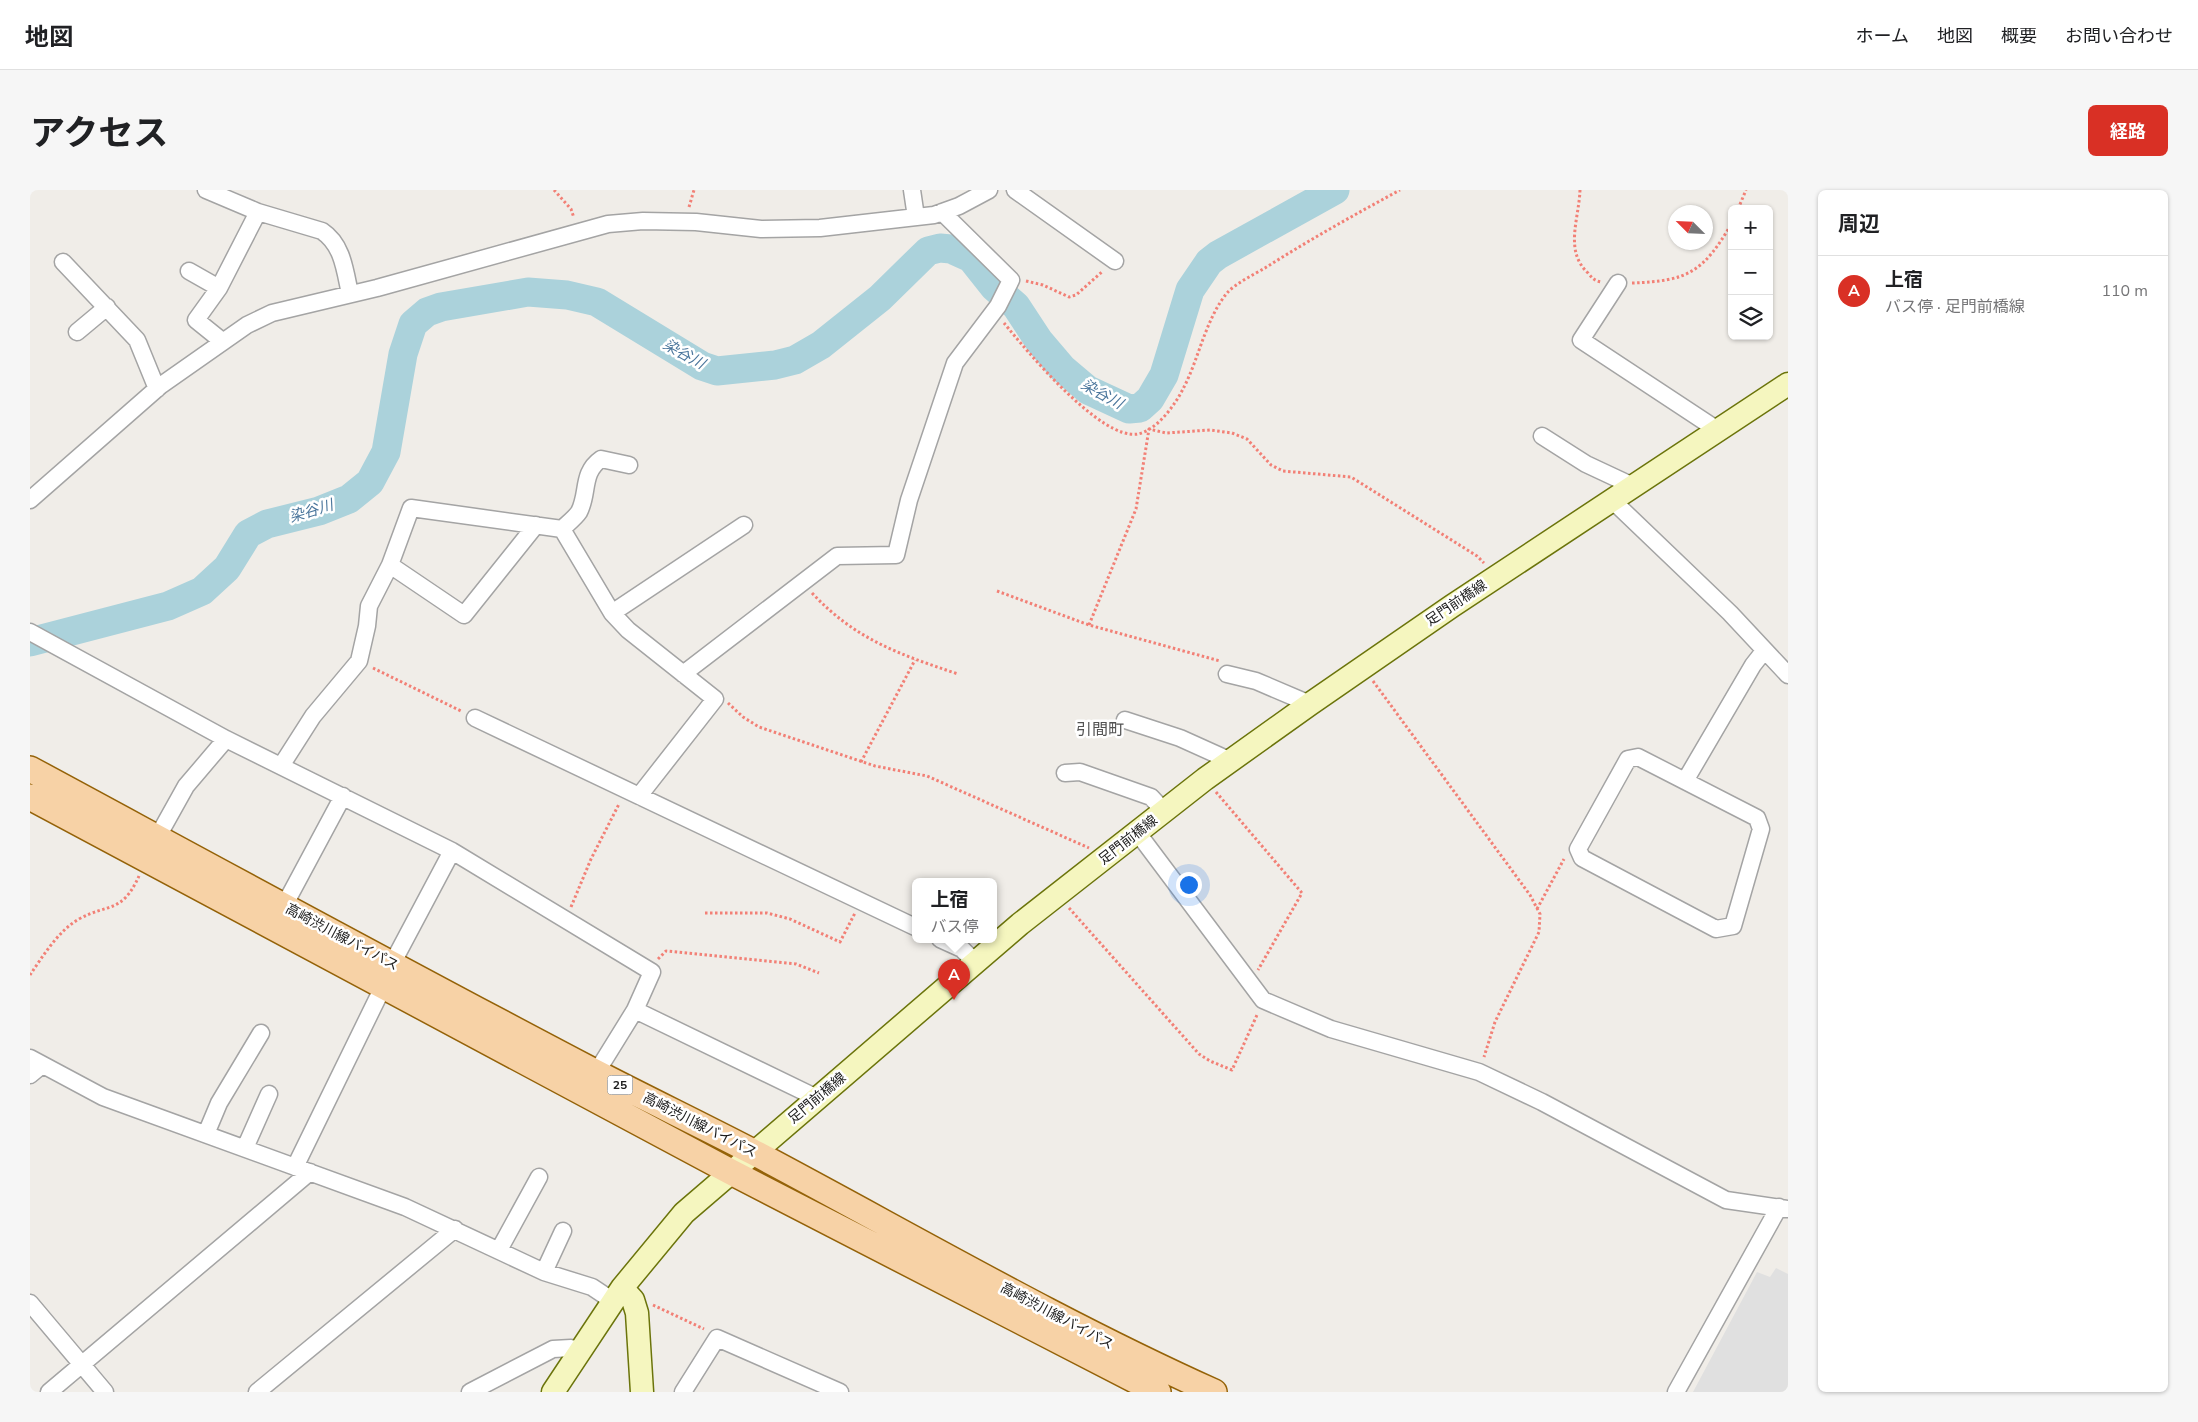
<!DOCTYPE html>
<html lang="ja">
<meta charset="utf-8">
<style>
body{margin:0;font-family:"Nunito Sans","Noto Sans JP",sans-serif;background:#f6f6f6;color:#202124}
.controls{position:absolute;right:15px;top:15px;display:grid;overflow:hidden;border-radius:8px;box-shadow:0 1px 4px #0004}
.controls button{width:45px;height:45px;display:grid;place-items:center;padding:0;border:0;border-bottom:1px solid #e0e0e0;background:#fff;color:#202124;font:25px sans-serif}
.compass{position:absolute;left:1638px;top:15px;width:45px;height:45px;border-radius:50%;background:#fff;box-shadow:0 1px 4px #0004;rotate:294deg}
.you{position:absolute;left:1158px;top:694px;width:18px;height:18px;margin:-12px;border:4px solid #fff;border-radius:50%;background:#1a73e8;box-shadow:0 0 0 8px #1a73e833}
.badge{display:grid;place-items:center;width:32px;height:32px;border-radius:50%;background:#d93025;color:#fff;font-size:16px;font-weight:700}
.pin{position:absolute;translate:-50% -41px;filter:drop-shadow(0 1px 2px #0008)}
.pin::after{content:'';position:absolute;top:26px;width:18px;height:15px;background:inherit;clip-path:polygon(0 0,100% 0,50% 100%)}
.popup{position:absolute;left:882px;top:688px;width:85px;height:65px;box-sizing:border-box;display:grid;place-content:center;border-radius:8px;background:#fff;filter:drop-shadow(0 1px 4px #0005);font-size:16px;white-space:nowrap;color:#757577}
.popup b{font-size:19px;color:#202124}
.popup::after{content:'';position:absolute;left:50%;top:100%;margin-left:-10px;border:10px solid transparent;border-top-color:#fff}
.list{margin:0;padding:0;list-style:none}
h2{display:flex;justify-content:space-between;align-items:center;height:65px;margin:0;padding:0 20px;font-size:21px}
h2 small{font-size:16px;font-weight:400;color:#757577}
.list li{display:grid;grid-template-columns:32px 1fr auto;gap:15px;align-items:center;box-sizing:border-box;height:70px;padding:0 20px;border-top:1px solid #e0e0e0}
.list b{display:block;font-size:19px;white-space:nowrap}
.list p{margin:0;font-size:16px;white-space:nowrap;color:#757577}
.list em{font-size:16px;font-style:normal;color:#757577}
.icon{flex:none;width:28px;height:28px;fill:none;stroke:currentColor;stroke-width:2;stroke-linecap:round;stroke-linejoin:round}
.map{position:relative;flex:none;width:1758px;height:1202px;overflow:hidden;border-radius:8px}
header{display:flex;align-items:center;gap:30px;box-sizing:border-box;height:70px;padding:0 25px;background:#fff;border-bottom:1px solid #e0e0e0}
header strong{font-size:24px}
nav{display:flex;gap:28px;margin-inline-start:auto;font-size:18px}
.intro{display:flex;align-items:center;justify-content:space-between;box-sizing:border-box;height:120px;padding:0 30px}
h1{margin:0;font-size:35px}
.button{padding:12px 22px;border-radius:8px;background:#d93025;color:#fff;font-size:18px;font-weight:700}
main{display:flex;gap:30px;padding:0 30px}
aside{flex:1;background:#fff;border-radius:8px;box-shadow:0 1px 4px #0004}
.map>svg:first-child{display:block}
</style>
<header>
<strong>地図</strong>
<nav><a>ホーム</a><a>地図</a><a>概要</a><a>お問い合わせ</a></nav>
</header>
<div class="intro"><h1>アクセス</h1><a class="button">経路</a></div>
<main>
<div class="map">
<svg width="1758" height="1202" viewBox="0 0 1758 1202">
<rect width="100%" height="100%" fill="#f0ede8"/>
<path fill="#e0e0e0" d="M1746,1078L1758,1084V1202H1663L1727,1082L1740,1087Z"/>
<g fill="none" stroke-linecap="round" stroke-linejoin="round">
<path stroke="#abd2db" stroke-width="29" d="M0,452L138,416L172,401L197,378L218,344L237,334L289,321L319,309L340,292L356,262L373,164L383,134L397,122L411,117L498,102L537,105L567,112L672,176L687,181L745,175L765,170L791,155L850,108L898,61L910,58L921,59L941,68L964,97L986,116L1009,151L1032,178L1058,200L1099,219L1110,218L1120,209L1134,185L1160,100L1179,72L1188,65L1305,0"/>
<g stroke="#a4a4a4" stroke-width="19">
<path id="street" d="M176,0L228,22L292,41C313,55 315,81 320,104
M882,0L886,27
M985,0L1085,71
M33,72L107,150L127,199
M159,81L189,98
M1588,93L1551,150L1689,241
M47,142L77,117
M192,151L166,130L189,98L228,22
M1512,246L1556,274L1603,296
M0,310L130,196L217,135L242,123L347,98L578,34L613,31L666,32L731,39L790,38L904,25L929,16L959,0
M1583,311L1700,423L1758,485
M532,339C537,334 545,328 549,322C559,303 551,283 571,269L599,275
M360,375L434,425L506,335
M582,423L714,335
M0,442L196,549L422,661L622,782L605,820L787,908
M653,484L807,366L866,365L879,310L925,173L968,116L981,90L912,22
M1197,484L1226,491L1280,514
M445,528L885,737
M1095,530L1150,548L1201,571
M1608,567L1727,628L1731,639L1703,736L1686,739L1552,668L1548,659L1598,569Z
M251,576L283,526L329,471L337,436L339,416L360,375L381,318L532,339L582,423L598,440L685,509L609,606
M1035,583L1050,582L1121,607L1134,621
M1655,591L1723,475L1734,461
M1107,642L1233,810L1301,839L1449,882L1512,912L1696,1010L1758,1019
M127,648L156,596L196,549
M254,716L313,606
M910,749L932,759L944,771
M362,774L422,661
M0,868L73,907L375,1017L514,1082L562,1097L583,1111
M566,883L605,820
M0,885L12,875
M176,944L189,913L231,843
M215,958L239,904
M265,977L353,797
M469,1060L509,987
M514,1082L533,1041
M0,1113L75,1202
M19,1202L280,982
M227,1202L425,1039
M440,1202L523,1159L541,1158L549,1161
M653,1202L687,1148L810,1202
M1646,1202L1749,1017"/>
</g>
<g stroke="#6b740b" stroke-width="25">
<path id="secondary" d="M592,1098L603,1110L607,1123L612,1202
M523,1202L592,1098L654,1023L990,734L1175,589L1280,514L1422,416L1758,194"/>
</g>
<g stroke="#946208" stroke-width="28">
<path id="primary" d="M0,579C187,680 374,782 563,881C617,909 671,935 725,963C878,1044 1026,1131 1184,1202
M0,607L701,982L1128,1202"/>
</g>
<path stroke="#f28076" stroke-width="3" stroke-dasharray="2.5 2.5" stroke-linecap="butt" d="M524,0L541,19L544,28
M1550,0C1549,29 1534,61 1558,83C1562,88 1565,91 1571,92
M659,17L664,0
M1708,19L1716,0
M996,91L1013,95L1039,107L1046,105L1073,81
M1602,93C1659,91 1673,82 1702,33
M974,133C996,160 1071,251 1108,244C1127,240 1145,215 1153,199C1169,169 1175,130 1197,103C1206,93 1223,85 1235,78C1279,50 1324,25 1370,0
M967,401L1059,435L1190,471
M782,403C825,449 868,464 928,484
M1059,435L1106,319L1119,239L1136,243L1180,240L1202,243L1217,249L1241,275L1253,281L1321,287L1447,366L1454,373
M343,478L431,521
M1343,491L1500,705L1510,724L1509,742L1465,832L1454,867
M698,513L713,527L729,537L845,576L897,586L1059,658
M831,572L885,470
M1186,602L1272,703L1228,780
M541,717L561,669L589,614
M1039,718L1169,864L1180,871L1202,880L1227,825
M1507,719L1534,669
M675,723H737L760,729L810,752L825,723
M628,769L636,761L766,774L789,783
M0,785C13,766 28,741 49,729C78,713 92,724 109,686
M623,1115L674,1139"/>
<use href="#street" stroke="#fff" stroke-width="16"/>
<use href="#secondary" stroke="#f5f6bf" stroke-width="22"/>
<use href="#primary" stroke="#f7d2a6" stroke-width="25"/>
</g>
<g text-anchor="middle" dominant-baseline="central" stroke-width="5" stroke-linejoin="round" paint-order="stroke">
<rect fill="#fff" stroke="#636363" stroke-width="1" x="577.5" y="885.5" width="25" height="19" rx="4"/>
<g font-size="12" font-weight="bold" fill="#202020">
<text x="590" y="895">25</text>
</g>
<g font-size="14" fill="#202020" stroke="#fff">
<text transform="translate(1426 413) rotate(-34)">足門前橋線</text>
<text transform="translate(1098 650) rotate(-38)">足門前橋線</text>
<text transform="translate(312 747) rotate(28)">高崎渋川線バイパス</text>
<text transform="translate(787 908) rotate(-40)">足門前橋線</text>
<text transform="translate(670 935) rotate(27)">高崎渋川線バイパス</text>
<text transform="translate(1027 1126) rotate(28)">高崎渋川線バイパス</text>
</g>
<g font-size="15" font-style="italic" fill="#4b769c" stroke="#fff">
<text transform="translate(654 164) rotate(29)">染谷川</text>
<text transform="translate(1072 204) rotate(29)">染谷川</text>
<text transform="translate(281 321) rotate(-17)">染谷川</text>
</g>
<g font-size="16" fill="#535353" stroke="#fff">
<text x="1070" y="540">引間町</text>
</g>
</g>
</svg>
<div class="controls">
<button>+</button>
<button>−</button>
<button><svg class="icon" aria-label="layers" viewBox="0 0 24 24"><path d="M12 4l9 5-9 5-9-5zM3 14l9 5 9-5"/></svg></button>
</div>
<svg class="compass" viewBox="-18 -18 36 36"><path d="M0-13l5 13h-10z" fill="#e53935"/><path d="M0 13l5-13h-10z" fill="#757577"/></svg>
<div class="you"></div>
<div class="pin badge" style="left:924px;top:810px">A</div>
<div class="popup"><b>上宿</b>バス停</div>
</div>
<aside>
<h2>周辺<small></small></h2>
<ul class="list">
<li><span class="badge">A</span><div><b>上宿</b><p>バス停 · 足門前橋線</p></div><em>110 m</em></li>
</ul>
</aside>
</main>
